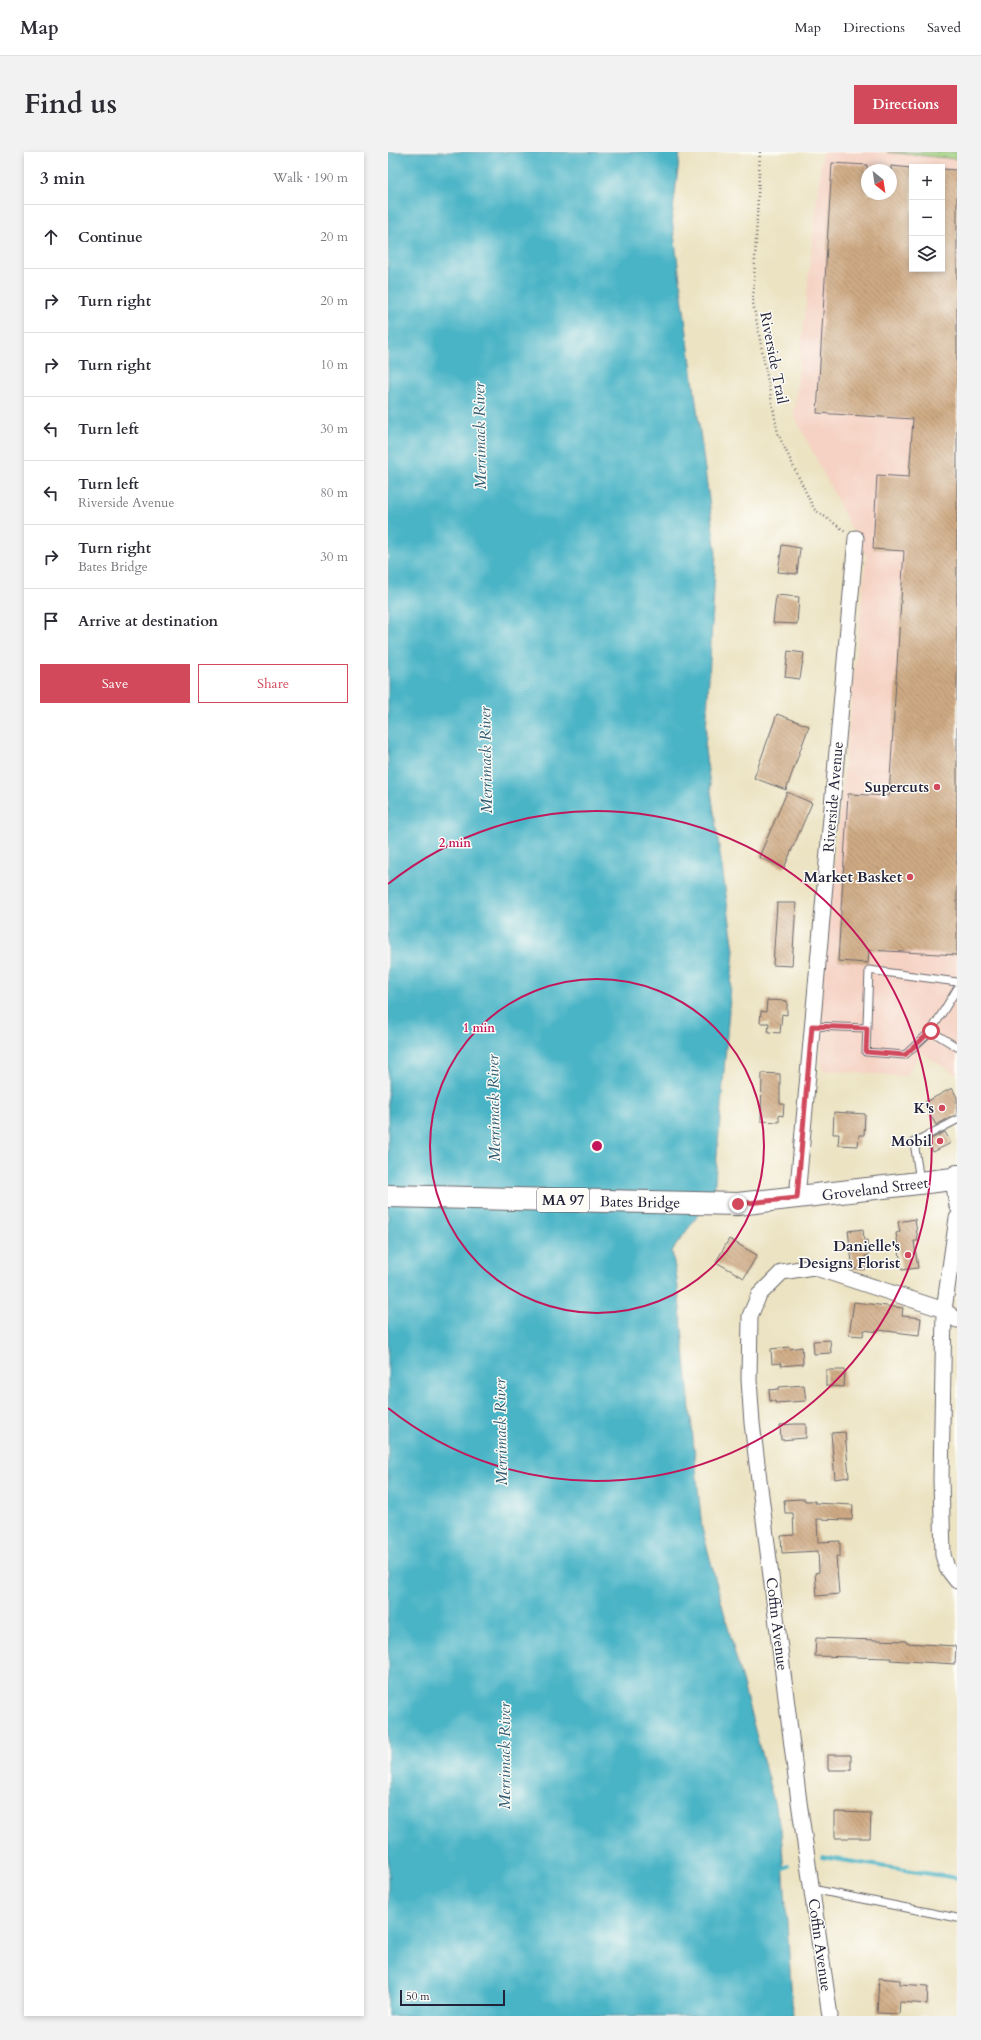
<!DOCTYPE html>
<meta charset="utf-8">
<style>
body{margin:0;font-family:Cardo,serif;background:#f2f2f3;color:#2b2b33}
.controls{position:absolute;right:12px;top:12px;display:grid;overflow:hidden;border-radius:0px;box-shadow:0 2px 6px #0003}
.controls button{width:36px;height:36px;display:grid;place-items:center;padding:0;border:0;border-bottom:1px solid #e1e1e2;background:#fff;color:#2b2b33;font:20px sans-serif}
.compass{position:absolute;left:473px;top:12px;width:36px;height:36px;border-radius:50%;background:#fff;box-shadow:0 2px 6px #0003;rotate:150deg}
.scale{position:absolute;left:12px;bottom:10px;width:105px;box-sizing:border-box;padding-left:4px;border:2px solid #22223b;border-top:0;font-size:11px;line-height:14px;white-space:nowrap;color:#22223b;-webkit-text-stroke:3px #fdfcf7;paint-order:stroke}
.stop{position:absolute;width:12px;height:12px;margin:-9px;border:3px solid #d1495b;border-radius:50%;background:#fff}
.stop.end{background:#d1495b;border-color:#fff;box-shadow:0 1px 4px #0008}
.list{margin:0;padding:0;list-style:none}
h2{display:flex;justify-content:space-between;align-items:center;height:52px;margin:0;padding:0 16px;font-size:17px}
h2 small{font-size:13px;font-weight:400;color:#7c7c81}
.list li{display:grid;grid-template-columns:26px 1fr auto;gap:12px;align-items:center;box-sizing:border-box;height:64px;padding:0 16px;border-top:1px solid #e1e1e2}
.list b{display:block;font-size:15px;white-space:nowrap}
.list p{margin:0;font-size:13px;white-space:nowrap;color:#7c7c81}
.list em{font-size:13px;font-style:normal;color:#7c7c81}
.actions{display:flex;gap:8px;padding:12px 16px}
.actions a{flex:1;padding:9px 0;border:1px solid #d1495b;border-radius:0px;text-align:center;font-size:14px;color:#d1495b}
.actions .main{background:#d1495b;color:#fff}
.icon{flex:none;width:22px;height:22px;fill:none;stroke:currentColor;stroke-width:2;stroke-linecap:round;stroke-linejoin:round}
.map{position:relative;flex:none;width:569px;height:1864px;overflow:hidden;border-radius:0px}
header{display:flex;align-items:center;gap:24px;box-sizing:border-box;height:56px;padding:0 20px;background:#fff;border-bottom:1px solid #e1e1e2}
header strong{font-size:19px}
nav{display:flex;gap:22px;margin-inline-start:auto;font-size:14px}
.intro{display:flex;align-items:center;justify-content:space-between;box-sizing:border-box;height:96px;padding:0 24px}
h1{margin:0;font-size:28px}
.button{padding:10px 18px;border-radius:0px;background:#d1495b;color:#fff;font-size:14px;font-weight:700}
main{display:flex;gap:24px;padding:0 24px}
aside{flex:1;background:#fff;border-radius:0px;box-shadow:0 2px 6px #0003}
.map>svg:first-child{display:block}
</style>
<header>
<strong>Map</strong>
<nav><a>Map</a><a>Directions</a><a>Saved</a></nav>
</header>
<div class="intro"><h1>Find us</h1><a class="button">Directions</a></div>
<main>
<aside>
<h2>3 min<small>Walk · 190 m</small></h2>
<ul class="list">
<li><svg class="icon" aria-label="ahead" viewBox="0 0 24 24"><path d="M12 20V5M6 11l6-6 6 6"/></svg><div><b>Continue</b></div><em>20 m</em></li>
<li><svg class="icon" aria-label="right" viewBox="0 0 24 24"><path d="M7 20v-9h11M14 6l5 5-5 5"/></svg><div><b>Turn right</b></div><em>20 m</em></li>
<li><svg class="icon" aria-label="right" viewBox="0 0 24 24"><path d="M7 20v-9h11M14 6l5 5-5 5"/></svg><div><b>Turn right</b></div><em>10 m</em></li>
<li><svg class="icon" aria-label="left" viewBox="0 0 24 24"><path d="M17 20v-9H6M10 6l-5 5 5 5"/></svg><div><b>Turn left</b></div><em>30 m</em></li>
<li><svg class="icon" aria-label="left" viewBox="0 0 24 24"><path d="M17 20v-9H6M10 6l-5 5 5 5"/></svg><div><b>Turn left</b><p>Riverside Avenue</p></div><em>80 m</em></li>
<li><svg class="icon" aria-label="right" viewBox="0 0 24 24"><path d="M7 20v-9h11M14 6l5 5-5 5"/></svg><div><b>Turn right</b><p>Bates Bridge</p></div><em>30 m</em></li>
<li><svg class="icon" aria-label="arrive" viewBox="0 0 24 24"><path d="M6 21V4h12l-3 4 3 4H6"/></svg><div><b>Arrive at destination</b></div></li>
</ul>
<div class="actions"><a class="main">Save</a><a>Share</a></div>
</aside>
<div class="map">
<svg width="569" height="1864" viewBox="0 0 569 1864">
<defs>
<pattern id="park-tufts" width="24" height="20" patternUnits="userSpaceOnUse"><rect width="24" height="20" fill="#a3d482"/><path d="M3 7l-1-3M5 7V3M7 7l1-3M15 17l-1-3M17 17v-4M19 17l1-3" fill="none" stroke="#8cb671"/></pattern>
<pattern id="building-back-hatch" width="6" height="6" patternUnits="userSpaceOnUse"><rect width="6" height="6" fill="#cfaa84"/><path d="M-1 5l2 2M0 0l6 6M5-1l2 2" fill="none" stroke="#a88a6d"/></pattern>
</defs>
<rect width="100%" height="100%" fill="#fdfcf7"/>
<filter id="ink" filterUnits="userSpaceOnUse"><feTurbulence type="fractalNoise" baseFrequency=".025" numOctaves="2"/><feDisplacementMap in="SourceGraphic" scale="8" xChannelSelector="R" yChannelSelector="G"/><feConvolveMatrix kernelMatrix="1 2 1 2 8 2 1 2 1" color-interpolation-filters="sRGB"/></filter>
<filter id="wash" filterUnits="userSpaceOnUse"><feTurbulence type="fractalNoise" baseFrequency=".012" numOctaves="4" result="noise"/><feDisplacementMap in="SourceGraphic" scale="16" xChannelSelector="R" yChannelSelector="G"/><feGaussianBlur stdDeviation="0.9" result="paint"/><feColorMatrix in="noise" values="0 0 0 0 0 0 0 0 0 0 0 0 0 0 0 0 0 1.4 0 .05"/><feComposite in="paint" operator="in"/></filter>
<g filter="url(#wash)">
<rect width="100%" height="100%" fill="#ece3c2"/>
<path fill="#f5d2c3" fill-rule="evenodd" d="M434,0H499L569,7V923L532,900L518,924L434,918L431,863L478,405L406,263ZM524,15H554V117H524ZM479,18H503V42H479Z"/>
<path fill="url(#park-tufts)" stroke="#627b5e" d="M499,0H569V7Z"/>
<path fill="#49b4c6" stroke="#366b80" d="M0,0H292L284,67L328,401L317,598L346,798L326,1041L284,1099L289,1127L314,1376L393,1677L405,1864H0Z"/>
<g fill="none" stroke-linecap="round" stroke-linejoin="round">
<path stroke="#49b4c6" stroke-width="4" d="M434,1705L569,1726
M391,1718L400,1714"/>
</g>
<g id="blocks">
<path fill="url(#building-back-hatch)" d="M444,11L479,13V42H503V14L524,16V117H554V17L569,18V803L481,798L480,811L450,809L460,642L501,644L516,399L485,397L489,323L521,325L525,267L429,261Z
M394,393L412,396L409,422L390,420Z
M388,443L411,445L409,472L385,471Z
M400,499L416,501L412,527L397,525Z
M389,562L421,574L398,638L366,626Z
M399,640L424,651L396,716L371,705Z
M389,751H408L404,814L385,813Z
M379,848L399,849V863L394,862L392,881L380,880L381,871H372L373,859L378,860Z
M374,921L392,922V952H396L395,964L391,963V970L373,969Z
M564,936L569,945V962L548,973L536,951Z
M446,960L477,962L476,983H471L470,994L450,993L451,982H445Z
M557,980L563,991L545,1000L539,989Z
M527,1067L530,1089H526L530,1116L514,1118L508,1081L512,1080L510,1070Z
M475,1077L476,1089L479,1088L480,1104H477L478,1117H466V1110H464L460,1079Z
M341,1087L369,1103L356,1126L328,1110Z
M466,1150L515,1156L514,1164L533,1166L531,1183L490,1178V1180L476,1178L475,1184L461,1183Z
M442,1188L443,1201L426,1202L425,1189Z
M401,1195L402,1197L414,1195L415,1212L393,1214V1211L384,1212L383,1197Z
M438,1218H457L456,1235L438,1234Z
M416,1233L418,1249L387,1251V1249H382L381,1238L391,1237V1235Z
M407,1272H418V1286L393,1288L392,1273Z
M457,1280L461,1325L447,1327L443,1281Z
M412,1347H417V1349H427V1351L465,1353L464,1368L429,1367L430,1390L452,1389V1404H448L451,1442L429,1444L427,1421L431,1420L430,1399L394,1401L393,1384L406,1383L405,1361H397L396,1348Z
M428,1486L518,1489V1491L568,1494L567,1512L502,1508L503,1506L427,1504Z
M440,1603H463V1618H440Z
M447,1660L483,1661L482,1686H447Z
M491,1826L512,1828V1832L540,1834L539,1852L512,1850L511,1862L489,1861Z"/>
</g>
</g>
<g filter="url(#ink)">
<use href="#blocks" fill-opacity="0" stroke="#69666a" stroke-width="1"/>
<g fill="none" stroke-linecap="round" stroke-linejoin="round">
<g stroke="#69666a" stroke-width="9">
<path id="service" d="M569,837L543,879L569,895
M424,874L479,876
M543,879L517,903L478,900L481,818L569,830
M532,1029L526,990L569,968
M424,1737L569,1766"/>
</g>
<g stroke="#69666a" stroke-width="17">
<path id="minor" d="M565,1027L569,1054
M409,1046L468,386
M569,1066L556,1158L553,1328L555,1403L559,1416L569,1429
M442,1864L411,1650L364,1271L361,1228L362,1164L371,1143L394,1120L425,1115L556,1158L569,1168"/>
</g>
<g stroke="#69666a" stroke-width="24">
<path id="primary" d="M0,1044L350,1052L565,1027L569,1024"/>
</g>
<path stroke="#69666a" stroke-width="2.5" stroke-dasharray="1 3" stroke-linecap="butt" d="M372,0L365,151L390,282L426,357L457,379"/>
<use href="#service" stroke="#fff" stroke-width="7"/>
<use href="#minor" stroke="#fff" stroke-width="15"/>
<use href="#primary" stroke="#fff" stroke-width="22"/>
</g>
</g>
<g fill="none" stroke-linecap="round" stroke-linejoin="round" filter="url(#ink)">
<path stroke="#d1495b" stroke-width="5" d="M350,1052L409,1046L424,874L479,876L478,900L517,903L543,879"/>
</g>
<g fill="none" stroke="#c2185b" stroke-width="2">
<circle cx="209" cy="994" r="167"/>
<path d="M0 732A335 335 0 1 1 0 1256"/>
</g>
<g fill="#d1495b" stroke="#fdfcf7" stroke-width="1.5">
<circle cx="549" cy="635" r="4"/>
<circle cx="522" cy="725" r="4"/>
<circle cx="554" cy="956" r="4"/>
<circle cx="552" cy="989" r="4"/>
<circle cx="520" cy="1103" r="4"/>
</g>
<g text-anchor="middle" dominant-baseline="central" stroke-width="3" stroke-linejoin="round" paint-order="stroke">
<rect fill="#fdfcf7" stroke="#646373" stroke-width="1" x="149" y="1036" width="52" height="24" rx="3"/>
<g font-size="14" font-weight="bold" fill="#22223b">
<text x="175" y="1048">MA 97</text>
</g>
<g font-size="15" fill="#22223b" stroke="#fdfcf7">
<text transform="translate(386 206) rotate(79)">Riverside Trail</text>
<text transform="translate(445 645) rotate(-85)">Riverside Avenue</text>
<text transform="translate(487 1037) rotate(-7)">Groveland Street</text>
<text transform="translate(252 1050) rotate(1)">Bates Bridge</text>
<text transform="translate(389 1472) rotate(83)">Coffin Avenue</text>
<text transform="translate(432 1793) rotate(82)">Coffin Avenue</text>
</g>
<g font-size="15" font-weight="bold" fill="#22223b" stroke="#fdfcf7" text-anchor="end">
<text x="541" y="635">Supercuts</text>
<text x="514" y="725">Market Basket</text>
<text x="546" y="956">K's</text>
<text x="544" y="989">Mobil</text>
<text x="512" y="1094">Danielle's<tspan x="512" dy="17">Designs Florist</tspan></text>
</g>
<g font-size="16" font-style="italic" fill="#325c73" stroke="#fdfcf7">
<text transform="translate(92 284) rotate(-91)">Merrimack River</text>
<text transform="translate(98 608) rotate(-91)">Merrimack River</text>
<text transform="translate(106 956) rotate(-91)">Merrimack River</text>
<text transform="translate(113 1280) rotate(-91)">Merrimack River</text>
<text transform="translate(117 1604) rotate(-90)">Merrimack River</text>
</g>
</g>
<circle cx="209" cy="994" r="6" fill="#c2185b" stroke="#fdfcf7" stroke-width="2"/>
<g font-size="12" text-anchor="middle" font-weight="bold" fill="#c2185b" stroke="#fdfcf7" stroke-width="3" stroke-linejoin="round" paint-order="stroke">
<text x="67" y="695">2 min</text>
<text x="91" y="880">1 min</text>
</g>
</svg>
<div class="controls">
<button>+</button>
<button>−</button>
<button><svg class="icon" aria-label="layers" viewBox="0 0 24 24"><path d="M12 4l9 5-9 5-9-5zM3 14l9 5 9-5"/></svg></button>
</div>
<svg class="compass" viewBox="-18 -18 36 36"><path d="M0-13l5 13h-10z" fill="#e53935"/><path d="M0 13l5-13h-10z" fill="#7c7c81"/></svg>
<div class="scale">50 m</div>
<div class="stop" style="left:543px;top:879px"></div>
<div class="stop end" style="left:350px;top:1052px"></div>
</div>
</main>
